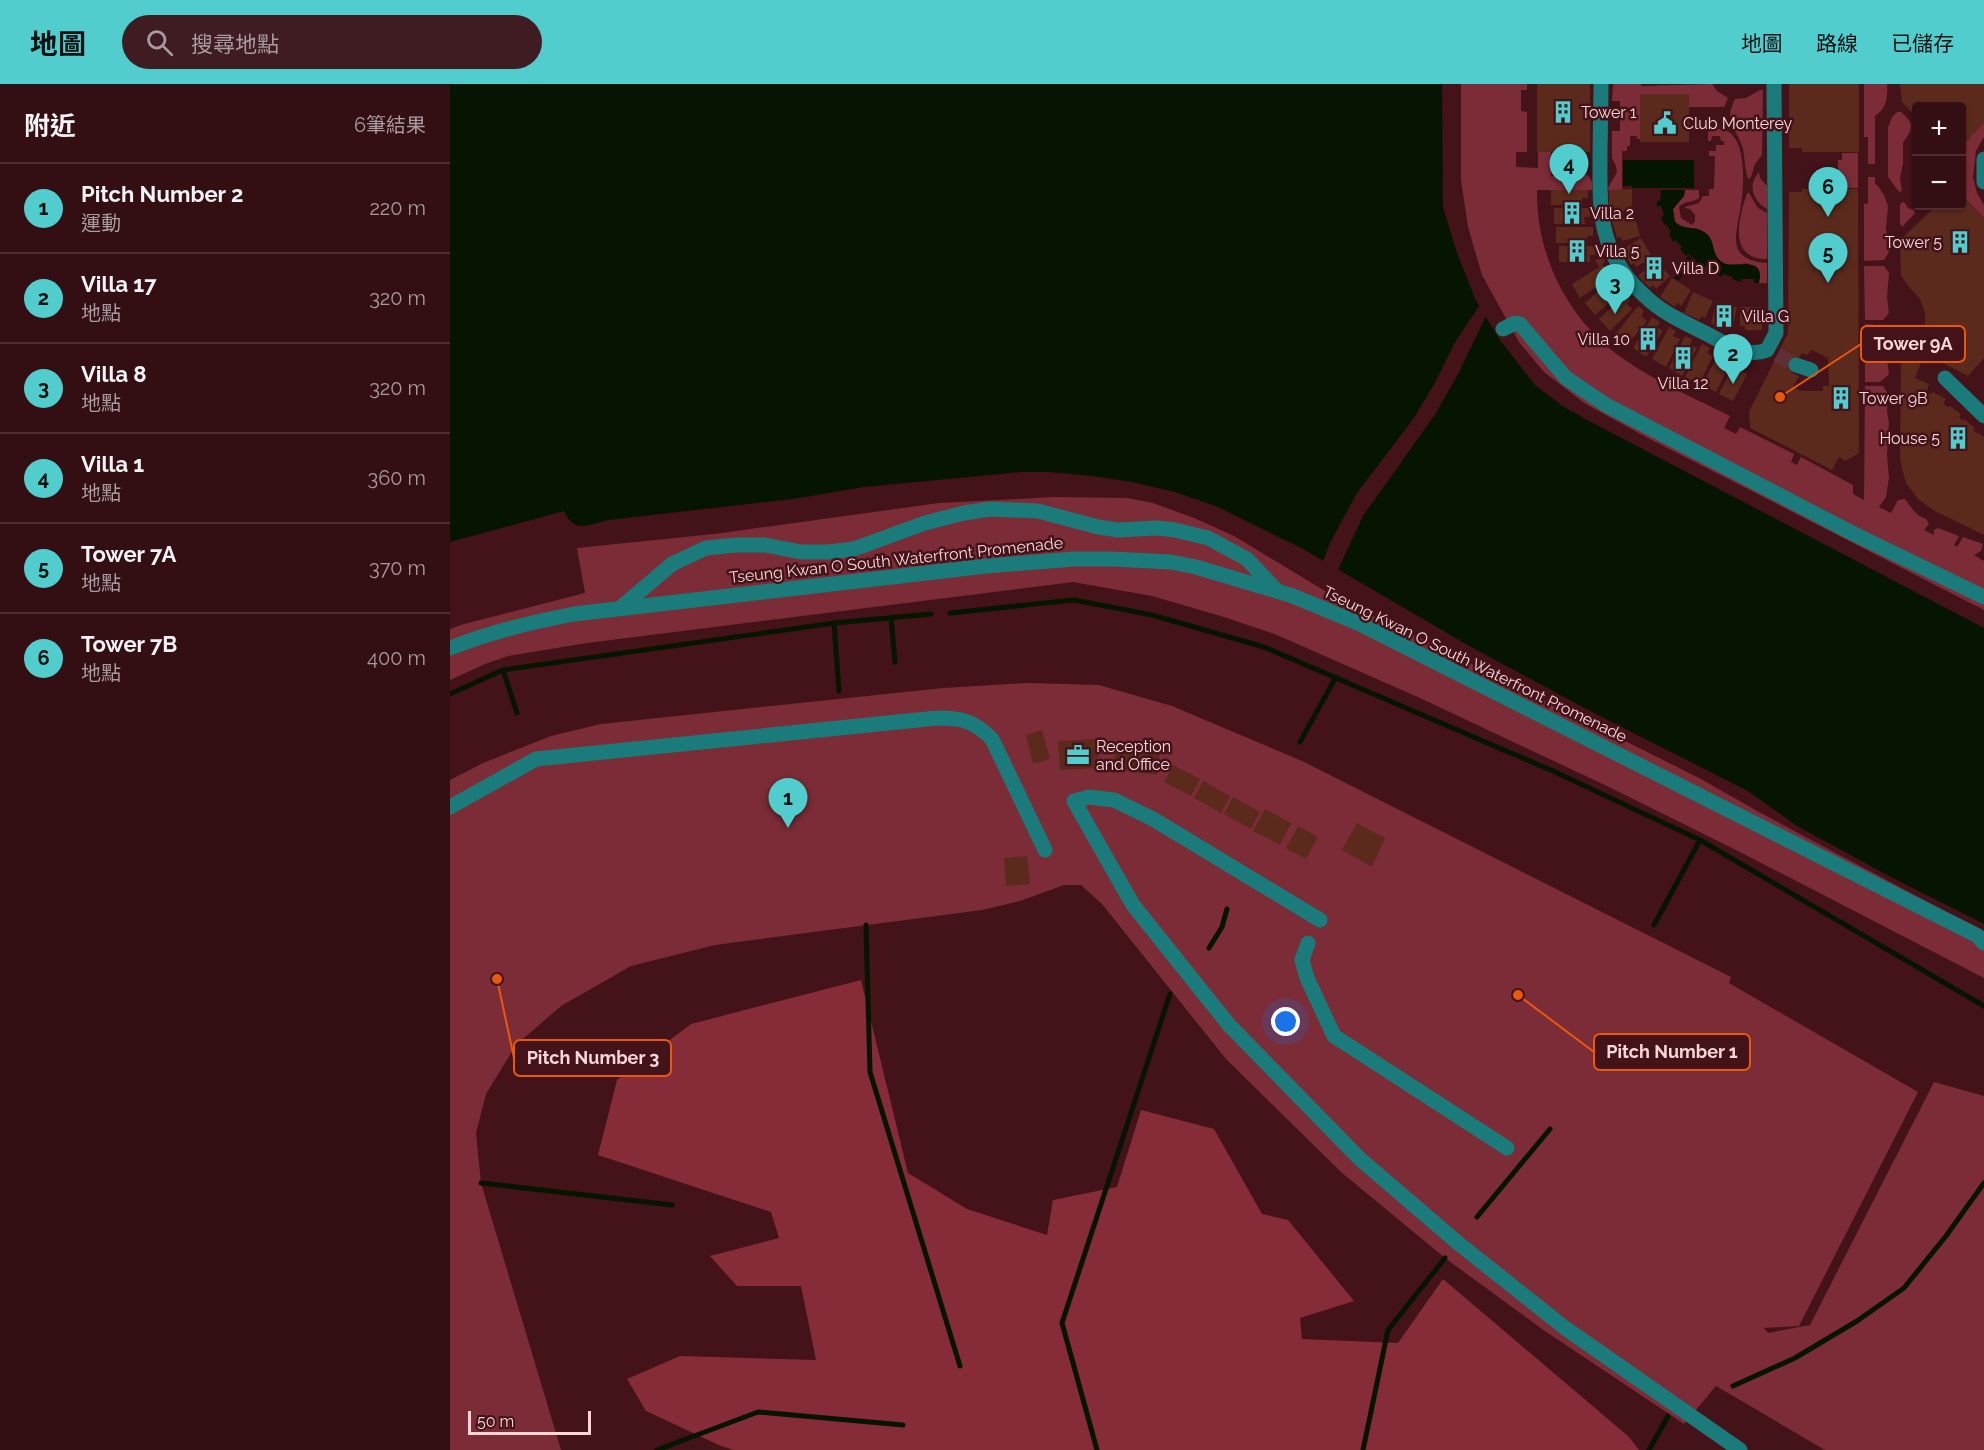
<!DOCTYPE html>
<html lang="zh-TW">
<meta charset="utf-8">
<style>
body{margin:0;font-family:Raleway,"Noto Sans TC",sans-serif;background:#3e1c21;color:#f1f3f6}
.controls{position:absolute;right:18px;top:18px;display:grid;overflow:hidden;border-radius:6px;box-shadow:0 2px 4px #0004}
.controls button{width:54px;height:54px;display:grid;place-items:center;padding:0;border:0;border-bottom:2px solid #4e2e33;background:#330e13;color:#f1f3f6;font:30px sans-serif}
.scale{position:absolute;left:18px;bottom:15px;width:123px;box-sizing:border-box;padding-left:6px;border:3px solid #f8d6d7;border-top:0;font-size:16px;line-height:21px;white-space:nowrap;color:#f8d6d7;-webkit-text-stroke:4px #441219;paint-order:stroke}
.you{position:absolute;left:836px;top:938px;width:21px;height:21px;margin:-15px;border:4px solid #fff;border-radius:50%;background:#1a73e8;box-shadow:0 0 0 9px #1a73e833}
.badge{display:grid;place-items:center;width:39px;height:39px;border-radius:50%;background:#52cdcd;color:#111;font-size:20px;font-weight:700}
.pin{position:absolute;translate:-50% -50px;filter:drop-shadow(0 2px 3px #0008)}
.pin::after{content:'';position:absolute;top:32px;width:21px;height:18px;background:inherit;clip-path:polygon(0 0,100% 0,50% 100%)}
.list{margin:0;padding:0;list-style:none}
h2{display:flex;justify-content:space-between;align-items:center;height:78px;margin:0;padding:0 24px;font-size:26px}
h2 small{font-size:20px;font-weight:400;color:#a99ca0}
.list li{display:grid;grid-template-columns:39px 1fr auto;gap:18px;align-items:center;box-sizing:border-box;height:90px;padding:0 24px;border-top:2px solid #4e2e33}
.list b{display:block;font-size:22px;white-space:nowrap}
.list p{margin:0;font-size:20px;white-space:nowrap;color:#a99ca0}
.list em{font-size:20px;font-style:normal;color:#a99ca0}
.icon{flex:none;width:33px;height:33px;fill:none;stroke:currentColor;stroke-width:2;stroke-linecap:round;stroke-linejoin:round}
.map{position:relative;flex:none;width:1534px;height:1366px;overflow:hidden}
header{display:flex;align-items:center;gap:36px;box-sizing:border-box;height:84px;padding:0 30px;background:#52cdcd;color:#111}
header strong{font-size:28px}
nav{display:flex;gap:33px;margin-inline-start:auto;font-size:21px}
.search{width:420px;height:54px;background:#3e1c21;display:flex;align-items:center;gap:15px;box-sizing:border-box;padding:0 21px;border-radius:33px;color:#a99ca0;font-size:22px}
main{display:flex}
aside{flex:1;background:#330e13}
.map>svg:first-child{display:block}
</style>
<header>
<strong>地圖</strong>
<div class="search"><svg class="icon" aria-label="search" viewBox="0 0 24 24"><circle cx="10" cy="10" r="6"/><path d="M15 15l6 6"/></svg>搜尋地點</div>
<nav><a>地圖</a><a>路線</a><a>已儲存</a></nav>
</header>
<main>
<aside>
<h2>附近<small>6筆結果</small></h2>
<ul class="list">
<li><span class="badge">1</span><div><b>Pitch Number 2</b><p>運動</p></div><em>220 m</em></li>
<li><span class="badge">2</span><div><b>Villa 17</b><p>地點</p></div><em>320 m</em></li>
<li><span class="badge">3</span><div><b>Villa 8</b><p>地點</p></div><em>320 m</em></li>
<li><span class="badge">4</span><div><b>Villa 1</b><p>地點</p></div><em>360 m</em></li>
<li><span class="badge">5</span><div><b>Tower 7A</b><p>地點</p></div><em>370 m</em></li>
<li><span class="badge">6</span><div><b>Tower 7B</b><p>地點</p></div><em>400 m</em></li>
</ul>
</aside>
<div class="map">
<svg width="1534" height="1366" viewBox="0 0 1534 1366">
<rect width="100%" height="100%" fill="#441219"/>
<path fill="#7c2c37" d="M1011,0H1077V6H1071V27L1077,28V68H1066V83L1088,84V68H1101V92H1124V88L1132,86V91H1138L1142,98V106H1087C1086,174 1120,240 1178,278C1209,299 1246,315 1280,332L1274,344L1286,350L1290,343L1344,370L1341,378L1347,381L1351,373L1403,401V410L1414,416L1415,302H1433L1438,310L1437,327L1439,339L1437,371L1439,394L1436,413L1429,423L1441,429L1448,416L1455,415C1459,420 1463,427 1468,431C1473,435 1476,432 1479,440L1474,446L1484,451V446L1488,444L1509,452L1504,461L1507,463L1513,453L1533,460L1531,467L1524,471L1534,477V526L1196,353L1134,319L1094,288L1069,258L1032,191L1018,143L1011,96Z
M1163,0H1191V2L1262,0L1267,7L1278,14L1274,23H1239L1238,10H1191L1190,55H1187V52H1180V62H1177V67H1172V106H1157L1167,88L1166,82L1162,74V47H1170V17H1162Z
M1414,0H1437C1438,13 1437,24 1425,32V80H1418V53H1414Z
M1310,6H1313L1312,71L1305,80L1301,93L1298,95C1295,86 1295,75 1293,65C1287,43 1273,40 1285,15L1296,14Z
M1447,28H1451C1466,41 1462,45 1453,59V80L1450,94L1452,107L1449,108L1438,93V44L1442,33Z
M1534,38V53L1526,67L1523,93L1527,109L1534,121V134L1512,111V62Z
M1258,45C1264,45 1271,44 1277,47C1297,57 1294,102 1291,121C1287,149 1274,176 1317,179V199H1309V188C1296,171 1289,186 1274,179C1261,173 1265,156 1254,148C1243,140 1234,149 1224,136L1223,125L1234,112L1235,106H1249V114C1243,119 1234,116 1229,123L1231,134L1242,141L1245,137V131L1240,125L1235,124V123L1249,119L1253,112H1259V105H1264L1265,72H1259V67H1266V61H1274V57H1271L1270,52H1262L1261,57H1258Z
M1392,69H1408V104H1392V96H1388V76H1392Z
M1309,88L1310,94L1317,102V125C1303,117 1297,101 1309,88Z
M1418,93H1425V100L1427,101L1434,111L1438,122L1436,145L1439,168L1434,176L1414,177V120L1418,119Z
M1297,109H1299L1308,124L1317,129V175C1277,175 1289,134 1297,109Z
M1452,118L1455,119L1458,124L1464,126L1465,129L1452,143L1450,139V121Z
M1414,182H1434L1439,189L1437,213L1439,229L1433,236H1415Z
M1415,240L1437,242L1439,251L1436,269L1439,290L1430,298H1415Z
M604,413L677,414L703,419L744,434L784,452L890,516L976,557L1251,695L1309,728L1534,848V894L1292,769L1159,703L970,614L827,551L774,533L702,512L623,498L137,559L58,572L35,580L0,596V545L14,540L135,509L127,464L264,450L489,419Z
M577,599L649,601L722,622L852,677L1281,893L1279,899L1468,1008L1349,1242L1314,1244L1318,1249L1360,1241L1484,998L1534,1012V1366H1375L1266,1302L1234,1340L1092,1245L995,1174L891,1088L776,975L652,820L631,801H614L570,817L532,826L265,861L181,882L111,922L66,961L36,1010L26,1049L31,1099L111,1366H0V696L33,679L101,652L151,640L493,604Z"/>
<path fill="#862b38" d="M411,896L458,1089L517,1125L597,1151L603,1116L667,1103L691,1026L764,1045L812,1130L838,1136L904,1217L850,1234L852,1255L948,1259L993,1195L1178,1352L1189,1366H284L271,1362L196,1327L177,1295L230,1272L366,1276L351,1202H287L260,1172L329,1154L321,1128L148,1071L167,996L241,940Z"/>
<path fill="#061501" d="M0,0H992L993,123L1007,169L1026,217L1050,256L1085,301L1111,321L1139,337L1534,544V840L1437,791L1347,742L1298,707L1140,627L1021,563L853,465L768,423L725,408L682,398L642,392L599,388H570L414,403L343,415L158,436C138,441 124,450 114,427L0,458Z
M1173,76H1244V104H1182V102H1173Z
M1211,106H1235L1234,112L1223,125L1225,138C1235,147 1248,141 1258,151C1266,160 1261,172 1273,179C1285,185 1316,170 1309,199H1304V195H1291V198L1282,195V193L1273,190L1272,193L1263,189L1264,186L1255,182L1254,184L1244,177L1241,182L1239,181L1229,196L1224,194L1238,172L1245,177L1246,176L1238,170L1236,172L1230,165L1232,163L1225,156L1223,158L1219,150L1221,148L1216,140L1214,141L1211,133L1214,131L1211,122H1207V117H1210Z"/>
<path fill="#441219" d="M1031,219L1037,230L1008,290L986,329L913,432L887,488L872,480L880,459L907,409L964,334L986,297L1004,260Z"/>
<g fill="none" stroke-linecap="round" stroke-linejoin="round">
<path stroke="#061501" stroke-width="5" d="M500,529L624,516L702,531L814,563L1103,687L1250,756L1534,922
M441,534L445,578
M384,539L389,607
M53,586L67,629
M0,610L53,586L384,539L481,530
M850,658L886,593
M416,841L420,988L510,1282
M1204,841L1250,756
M759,864L772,843L777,825
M31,1099L222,1121
M1027,1133L1100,1045
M1283,1302L1345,1274L1407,1237L1454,1204L1496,1152L1534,1099
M207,1366L308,1328L453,1341
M647,1366L612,1239L720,910
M913,1366L938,1246L995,1174
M1199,1366L1218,1332"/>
</g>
<path fill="#5b2a1d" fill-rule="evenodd" d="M1087,0H1140V68H1087Z
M1339,0H1409V68H1352V64H1339Z
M1450,0H1534V39L1512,62V22H1466V33L1452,18Z
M1190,10H1239V58H1190Z
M1182,105V127H1164V123H1159V106Z
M1352,105H1408L1409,369L1395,377L1389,373L1382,386L1300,344L1299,328L1338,249L1339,108H1352ZM1362,266L1378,274L1379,302H1373V307H1351L1343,303L1349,292L1341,288L1345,280L1352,269L1357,271Z
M1101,106H1138V114H1132V121H1101Z
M1512,111L1534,134V274L1518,292L1487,276H1472L1465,294L1479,300L1477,307L1481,310L1483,308L1496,315L1493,320L1498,323L1500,322L1511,330L1509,333L1513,337L1514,335L1525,344L1523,346L1528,350L1529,349L1534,353V451L1485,427L1469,416L1456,399L1452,385L1450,372L1451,276L1453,268L1469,252L1475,239V229L1470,215L1459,203L1451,192L1450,156L1486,122H1512Z
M1104,124H1140V133H1134L1135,140H1104Z
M1184,131L1190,152L1172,157L1171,153L1167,154L1162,137Z
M1106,143H1143V152H1137V159H1106Z
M1191,154L1202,173L1186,183L1184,179L1181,181L1172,166Z
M1109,162H1145V171H1140V178H1109Z
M1152,172L1155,178L1152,180L1157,187L1152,191L1156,197L1130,214L1122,200L1149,183L1145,176Z
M1205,176L1220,192L1206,205L1203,201L1200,204L1188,192Z
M1222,194L1241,206L1231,222L1227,219L1225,223L1210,213Z
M1162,195L1168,202L1164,205L1168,211L1145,231L1135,219Z
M1243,208L1263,217L1255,234L1251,232L1250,236L1234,229Z
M1175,210L1181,216L1177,220L1182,225L1160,247L1149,235Z
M1266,218L1287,223L1283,241L1279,240L1278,244L1261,240Z
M1188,222L1194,227L1191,232L1197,237L1177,261L1165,251Z
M1290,223H1312V246H1295V242H1290Z
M1202,233L1210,238L1207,243L1213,247L1196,273L1183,264Z
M1219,243L1226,247L1223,252L1230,255L1216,283L1202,275Z
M1235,252L1242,255L1240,261L1247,264L1232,292L1219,284Z
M1252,260L1260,264L1257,269L1263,272L1249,300L1235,293Z
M1269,269L1276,273L1274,278L1280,281L1266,308L1252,301Z
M1285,277L1293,281L1290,286L1297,290L1283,317L1269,310Z
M592,646L600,675L583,680L576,651Z
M647,655L648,684L610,686L608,657Z
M666,657L711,663L707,691L663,685Z
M723,681L750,695L741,712L714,698Z
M753,697L780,712L771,729L744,714Z
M783,713L810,728L801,745L774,730Z
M815,725L841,739L830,761L803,747Z
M907,739L935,754L922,783L892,766Z
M848,742L868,753L856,775L836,764Z
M577,772L580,800L556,802L554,774Z"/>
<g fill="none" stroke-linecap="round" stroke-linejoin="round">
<path stroke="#5f2f36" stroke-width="15" stroke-dasharray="15 8" stroke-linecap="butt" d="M1327,271L1346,281"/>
<path stroke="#1b7a7a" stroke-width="15" d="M1151,0C1151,26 1150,52 1150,78C1150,104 1149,130 1157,155C1163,176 1179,198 1195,212C1211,228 1233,238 1253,248C1272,257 1295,275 1317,266L1326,249L1324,0
M1534,75V98
M1053,245L1065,239L1070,240L1116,294L1156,321L1404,450L1534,513
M1346,281L1361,286
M1495,294L1534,332
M169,525L222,480L256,464L286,461H315L351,468H378L404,465L475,439L514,429L540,425L588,427L648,443L668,446L707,444L725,446L758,454L797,475L827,507
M0,564C40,548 82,538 124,530L536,482L624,475H661L721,478L746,483L843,512L910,540L1528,852L1534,859
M0,723L86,675L487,634C512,634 524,637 542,655L595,766
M870,836L703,735L664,716L639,713L624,717L683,821L779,941L910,1075L1008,1159L1115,1244L1290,1366
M858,859L852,876L857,894L884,952L1057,1064"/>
</g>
<defs>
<g id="building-bare" transform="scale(1.8)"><path d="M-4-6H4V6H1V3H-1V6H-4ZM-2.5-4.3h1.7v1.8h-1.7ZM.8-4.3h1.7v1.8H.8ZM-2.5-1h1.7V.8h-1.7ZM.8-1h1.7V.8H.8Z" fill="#52cdcd" stroke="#441219" stroke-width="2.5" paint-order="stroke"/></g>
<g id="civic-bare" transform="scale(1.8)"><path d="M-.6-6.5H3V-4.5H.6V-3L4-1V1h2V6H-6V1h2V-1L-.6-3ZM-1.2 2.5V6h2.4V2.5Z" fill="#52cdcd" stroke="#441219" stroke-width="2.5" paint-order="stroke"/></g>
<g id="office-bare" transform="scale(1.8)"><path d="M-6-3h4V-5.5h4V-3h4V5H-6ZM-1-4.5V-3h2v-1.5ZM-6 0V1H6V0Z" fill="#52cdcd" stroke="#441219" stroke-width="2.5" paint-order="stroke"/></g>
</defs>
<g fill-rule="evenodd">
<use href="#building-bare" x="1113" y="28"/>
<use href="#civic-bare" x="1215" y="39"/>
<use href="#building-bare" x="1122" y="129"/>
<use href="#building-bare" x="1510" y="158"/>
<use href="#building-bare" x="1127" y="167"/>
<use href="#building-bare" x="1204" y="184"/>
<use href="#building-bare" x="1274" y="232"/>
<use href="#building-bare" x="1198" y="255"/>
<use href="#building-bare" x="1233" y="274"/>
<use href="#building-bare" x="1391" y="314"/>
<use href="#building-bare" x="1508" y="354"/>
<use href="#office-bare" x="628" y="671"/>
</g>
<g text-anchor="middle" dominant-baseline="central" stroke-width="5" stroke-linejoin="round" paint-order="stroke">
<g font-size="16" fill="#f8d6d7" stroke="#441219" text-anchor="start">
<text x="1131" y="28">Tower 1</text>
<text x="1233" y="39">Club Monterey</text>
<text x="1140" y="129">Villa 2</text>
<text x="1492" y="158" text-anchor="end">Tower 5</text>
<text x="1145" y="167">Villa 5</text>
<text x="1222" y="184">Villa D</text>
<text x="1292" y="232">Villa G</text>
<text x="1180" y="255" text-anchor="end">Villa 10</text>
<text x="1233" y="299" text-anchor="middle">Villa 12</text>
<text x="1409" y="314">Tower 9B</text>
<text x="1490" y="354" text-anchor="end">House 5</text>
<text x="646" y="662">Reception<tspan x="646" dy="18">and Office</tspan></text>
</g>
<g font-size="16" fill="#f8d6d7" stroke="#441219">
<text transform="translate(446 476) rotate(-6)">Tseung Kwan O South Waterfront Promenade</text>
<text transform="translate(1025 580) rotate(26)">Tseung Kwan O South Waterfront Promenade</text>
</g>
</g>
<path fill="none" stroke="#e8590c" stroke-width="2" d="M1330 313L1411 260M1068 911L1144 968M47 895L64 974"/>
<g fill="#e8590c" stroke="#441219" stroke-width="2">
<circle cx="1330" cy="313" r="6"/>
<circle cx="1068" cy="911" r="6"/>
<circle cx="47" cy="895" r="6"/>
</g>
<g fill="#441219" stroke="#e8590c" stroke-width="2">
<rect x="1411" y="242" width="104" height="36" rx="6"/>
<rect x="1144" y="950" width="156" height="36" rx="6"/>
<rect x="64" y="956" width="157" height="36" rx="6"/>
</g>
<g font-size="18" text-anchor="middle" font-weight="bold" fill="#f8d6d7">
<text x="1463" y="266">Tower 9A</text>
<text x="1222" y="974">Pitch Number 1</text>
<text x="143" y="980">Pitch Number 3</text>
</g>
</svg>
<div class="controls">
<button>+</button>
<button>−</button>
</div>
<div class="scale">50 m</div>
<div class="you"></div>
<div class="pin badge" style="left:338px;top:744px">1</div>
<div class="pin badge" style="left:1283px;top:300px">2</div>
<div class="pin badge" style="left:1165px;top:230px">3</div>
<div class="pin badge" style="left:1119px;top:110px">4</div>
<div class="pin badge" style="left:1378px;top:199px">5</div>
<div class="pin badge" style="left:1378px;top:133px">6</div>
</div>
</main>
